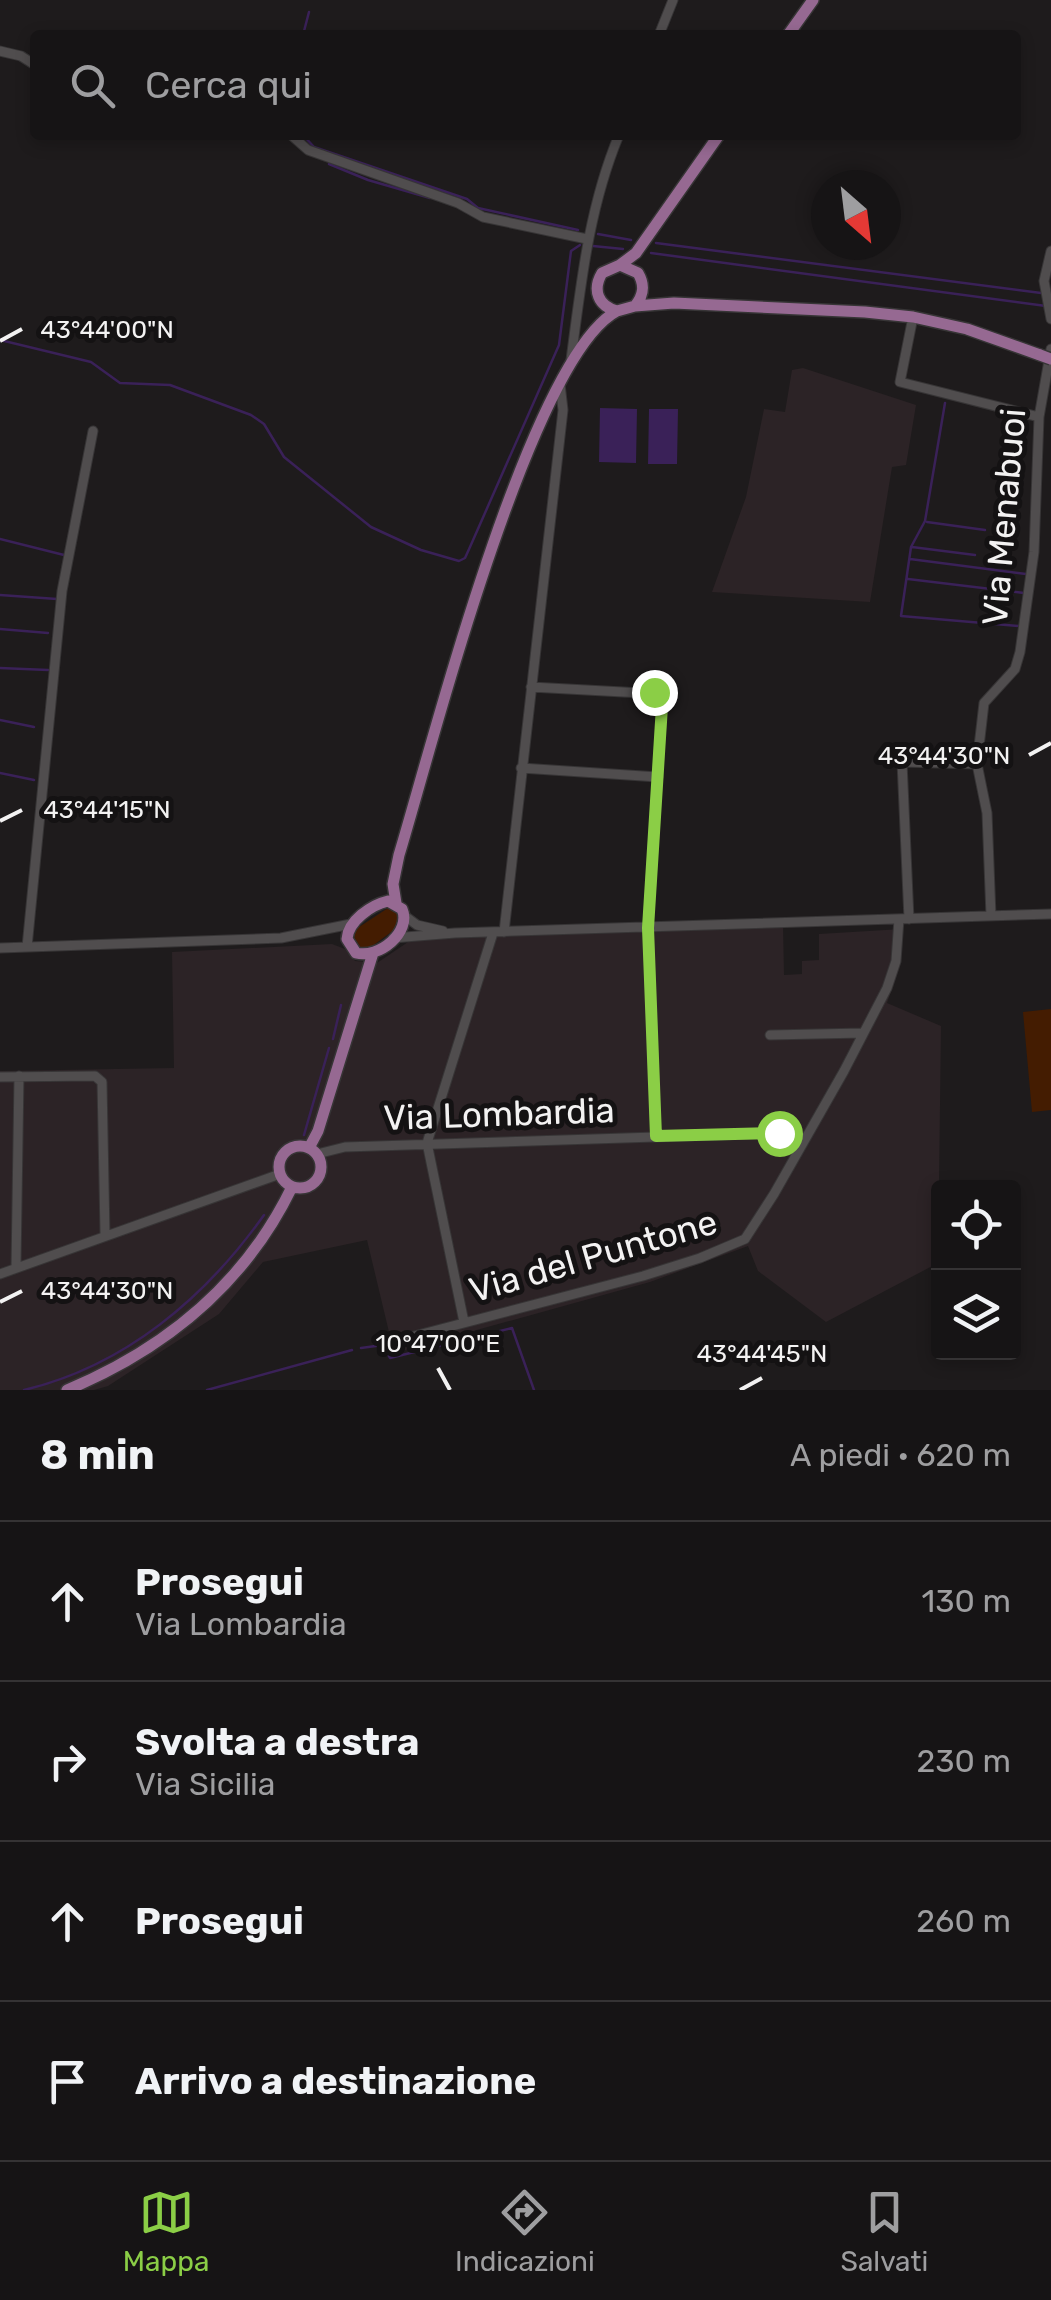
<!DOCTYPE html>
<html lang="it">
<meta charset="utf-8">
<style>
body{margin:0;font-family:Rubik,sans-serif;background:#232122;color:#f1f3f6}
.controls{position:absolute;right:30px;bottom:30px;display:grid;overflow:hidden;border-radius:10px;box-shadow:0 5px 15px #0003}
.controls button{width:90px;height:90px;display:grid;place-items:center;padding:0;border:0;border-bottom:2px solid #353334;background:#161415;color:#f1f3f6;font:50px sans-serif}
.compass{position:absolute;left:811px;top:170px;width:90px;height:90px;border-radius:50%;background:#161415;box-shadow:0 5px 15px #0003;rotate:152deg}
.stop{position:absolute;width:30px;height:30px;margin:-22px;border:8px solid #8bce46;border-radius:50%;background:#fff}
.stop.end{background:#8bce46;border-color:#fff;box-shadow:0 2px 10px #0008}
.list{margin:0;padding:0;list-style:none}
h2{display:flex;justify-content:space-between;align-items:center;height:130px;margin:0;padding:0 40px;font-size:42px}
h2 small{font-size:32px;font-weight:400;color:#9e9ea0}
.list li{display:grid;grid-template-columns:65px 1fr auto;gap:30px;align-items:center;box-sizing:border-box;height:160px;padding:0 40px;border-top:2px solid #353334}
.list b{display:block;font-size:38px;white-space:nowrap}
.list p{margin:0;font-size:32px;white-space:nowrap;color:#9e9ea0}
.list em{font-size:32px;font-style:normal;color:#9e9ea0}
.icon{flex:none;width:55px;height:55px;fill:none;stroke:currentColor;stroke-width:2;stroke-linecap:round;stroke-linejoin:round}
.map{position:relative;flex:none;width:1051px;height:1390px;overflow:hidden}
.search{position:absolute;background:#161415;box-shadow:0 5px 15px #0003;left:30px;right:30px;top:30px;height:110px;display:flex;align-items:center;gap:25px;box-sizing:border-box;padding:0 35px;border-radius:10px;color:#9e9ea0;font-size:38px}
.sheet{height:770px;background:#161415}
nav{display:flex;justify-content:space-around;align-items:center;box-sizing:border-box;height:140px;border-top:2px solid #353334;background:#161415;font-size:28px;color:#9e9ea0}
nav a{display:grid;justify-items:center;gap:5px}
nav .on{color:#8bce46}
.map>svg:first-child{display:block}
</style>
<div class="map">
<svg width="1051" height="1390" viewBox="0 0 1051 1390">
<rect width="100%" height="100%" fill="#1e1b1c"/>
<path fill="#2c2326" d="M803,368L916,405L906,465L892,467L870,602L712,592L746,497L764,409L785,412L792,370Z
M783,924L784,975L802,974V961L819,960V934L902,929L899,968L887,1003L941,1026L938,1263L826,1322L758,1271L748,1246L650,1282L394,1353L367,1240L263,1262L219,1314L108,1386L94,1390H0V1071L174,1068L172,952L332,944L345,949L355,961L377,963L414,938Z"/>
<path fill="#441c01" d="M388,908L397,913L398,927L371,947H360L354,937L356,929Z
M1051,1009V1110L1032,1112L1023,1012Z"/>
<path fill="#3a2158" d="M600,408L637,409L636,463L599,462Z
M649,409H678L677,464H648Z"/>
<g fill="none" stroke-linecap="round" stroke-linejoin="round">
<path stroke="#3a2158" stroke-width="2.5" d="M303,35L309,12
M303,135L314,147L467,199L478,208L578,230
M329,164L368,180L430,198
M598,234L631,240
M656,243L1041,293
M593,246L623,249
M651,253L1046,306
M0,340L91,362L120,383L170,385L251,415L264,424L284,457L371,527L421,550L459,561L465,558L470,547L559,345L571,251L580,245
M945,403L925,521L911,547L901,616L1019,626
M927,522L985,530
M0,539L64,555
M912,547L975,555
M910,559L1026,574
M908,579L1024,593
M0,595L57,599
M0,629L48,633
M0,668L48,670
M0,720L34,727
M0,773L34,780
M333,1039L341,1005
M304,1135L329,1048
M361,1348L383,1345L390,1358L512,1328L534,1390
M24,1390C125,1366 205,1298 264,1215
M207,1390L352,1350"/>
<g stroke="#373536" stroke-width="11">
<path id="minor" d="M659,35L673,0
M0,51L21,56L35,65
M291,135L308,150L458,203L483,217L587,239
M1051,251L1044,281L1051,319
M913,317L900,382L1039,417
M571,360C581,283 589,207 619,135
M531,687L660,694L662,706L648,928L656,1136
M521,768L658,777
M405,916L417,925L443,931
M991,916L987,813L977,764L984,703L1015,669L1020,652L1034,552L1039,417L1051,349
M909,919L902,762L977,764
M504,932L563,410L560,384
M393,938L455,933L1051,914
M27,947L62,591L93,431
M0,948L281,938L351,924
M770,1035L863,1033
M0,1077L95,1076L102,1082L105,1234
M317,1154L345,1147L779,1133L802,1141
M16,1267L19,1076
M0,1274L280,1174
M464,1322L427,1143L493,933
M399,1340L643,1276L700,1258L745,1239L774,1194L844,1071L887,988L896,961L899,919"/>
</g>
<g stroke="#373536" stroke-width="14">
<path id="major" d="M788,35L813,0
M620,265L636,253L719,135
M635,306C644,295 645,285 638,273L620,265L602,273C592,290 598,306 617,311L635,306L674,303L865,312L913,317L967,329L1040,355
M388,901L402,909C412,932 379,959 356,953L347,939C348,921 371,905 388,901Z
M396,903L393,884L399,855C431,750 530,357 617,311
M279 1167a21 21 0 1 1 42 0a21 21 0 1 1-42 0Z
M309,1148L318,1131L373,953
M67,1390C165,1349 245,1284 292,1187"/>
</g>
<use href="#minor" stroke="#504d4e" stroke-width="9"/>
<use href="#major" stroke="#966992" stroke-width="11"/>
<g stroke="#373536" stroke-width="14" stroke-linecap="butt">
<path id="major-bridge" d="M1040,355L1051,359"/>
</g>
<use href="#major-bridge" stroke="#966992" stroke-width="11"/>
</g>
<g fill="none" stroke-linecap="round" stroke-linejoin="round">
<path stroke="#8bce46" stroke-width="12" d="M654,692L660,694L662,706L648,928L656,1136L779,1133"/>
</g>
<path fill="none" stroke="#f3f2f2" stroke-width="4" d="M0,341L22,329M1029,755L1051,743M0,821L22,810M0,1302L22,1291M438,1368L450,1390M740,1390L762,1378"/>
<g text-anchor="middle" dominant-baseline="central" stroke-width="10" stroke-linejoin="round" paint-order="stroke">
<g font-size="35" fill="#f3f2f2" stroke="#141213">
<text transform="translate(1004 517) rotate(-85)">Via Menabuoi</text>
<text transform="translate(499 1114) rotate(-2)">Via Lombardia</text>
<text transform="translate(593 1256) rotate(-16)">Via del Puntone</text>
</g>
</g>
<g font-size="25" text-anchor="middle" fill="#f3f2f2" stroke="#141213" stroke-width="10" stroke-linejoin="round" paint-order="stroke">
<text x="107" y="338">43°44'00"N</text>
<text x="944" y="764">43°44'30"N</text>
<text x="107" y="818">43°44'15"N</text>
<text x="107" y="1299">43°44'30"N</text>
<text x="438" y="1352">10°47'00"E</text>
<text x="762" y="1362">43°44'45"N</text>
</g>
</svg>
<div class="controls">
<button><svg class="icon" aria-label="locate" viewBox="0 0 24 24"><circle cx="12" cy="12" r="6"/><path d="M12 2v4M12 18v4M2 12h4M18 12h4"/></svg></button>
<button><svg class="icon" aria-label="layers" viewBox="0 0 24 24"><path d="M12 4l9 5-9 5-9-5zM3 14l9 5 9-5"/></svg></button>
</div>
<svg class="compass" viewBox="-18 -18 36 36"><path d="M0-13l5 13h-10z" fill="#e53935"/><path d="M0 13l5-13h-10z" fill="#9e9ea0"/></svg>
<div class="stop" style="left:779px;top:1133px"></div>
<div class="stop end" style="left:654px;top:692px"></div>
<div class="search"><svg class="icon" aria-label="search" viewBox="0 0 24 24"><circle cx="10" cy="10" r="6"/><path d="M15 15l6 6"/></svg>Cerca qui</div>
</div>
<section class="sheet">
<h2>8 min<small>A piedi · 620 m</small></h2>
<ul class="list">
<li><svg class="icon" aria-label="ahead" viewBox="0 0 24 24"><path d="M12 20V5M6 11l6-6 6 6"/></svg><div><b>Prosegui</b><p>Via Lombardia</p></div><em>130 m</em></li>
<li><svg class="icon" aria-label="right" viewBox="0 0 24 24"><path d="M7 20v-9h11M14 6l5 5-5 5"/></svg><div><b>Svolta a destra</b><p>Via Sicilia</p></div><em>230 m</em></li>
<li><svg class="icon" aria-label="ahead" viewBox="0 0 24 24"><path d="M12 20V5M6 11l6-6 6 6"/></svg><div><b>Prosegui</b></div><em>260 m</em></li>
<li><svg class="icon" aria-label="arrive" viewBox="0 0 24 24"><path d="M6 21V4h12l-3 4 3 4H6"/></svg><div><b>Arrivo a destinazione</b></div></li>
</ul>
</section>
<nav>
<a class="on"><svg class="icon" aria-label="map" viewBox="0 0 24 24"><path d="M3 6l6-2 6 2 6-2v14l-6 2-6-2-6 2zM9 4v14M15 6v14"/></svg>Mappa</a>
<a><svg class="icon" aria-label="directions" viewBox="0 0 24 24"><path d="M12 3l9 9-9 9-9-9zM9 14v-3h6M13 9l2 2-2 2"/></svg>Indicazioni</a>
<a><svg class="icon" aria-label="saved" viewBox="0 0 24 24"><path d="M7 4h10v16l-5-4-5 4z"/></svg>Salvati</a>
</nav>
